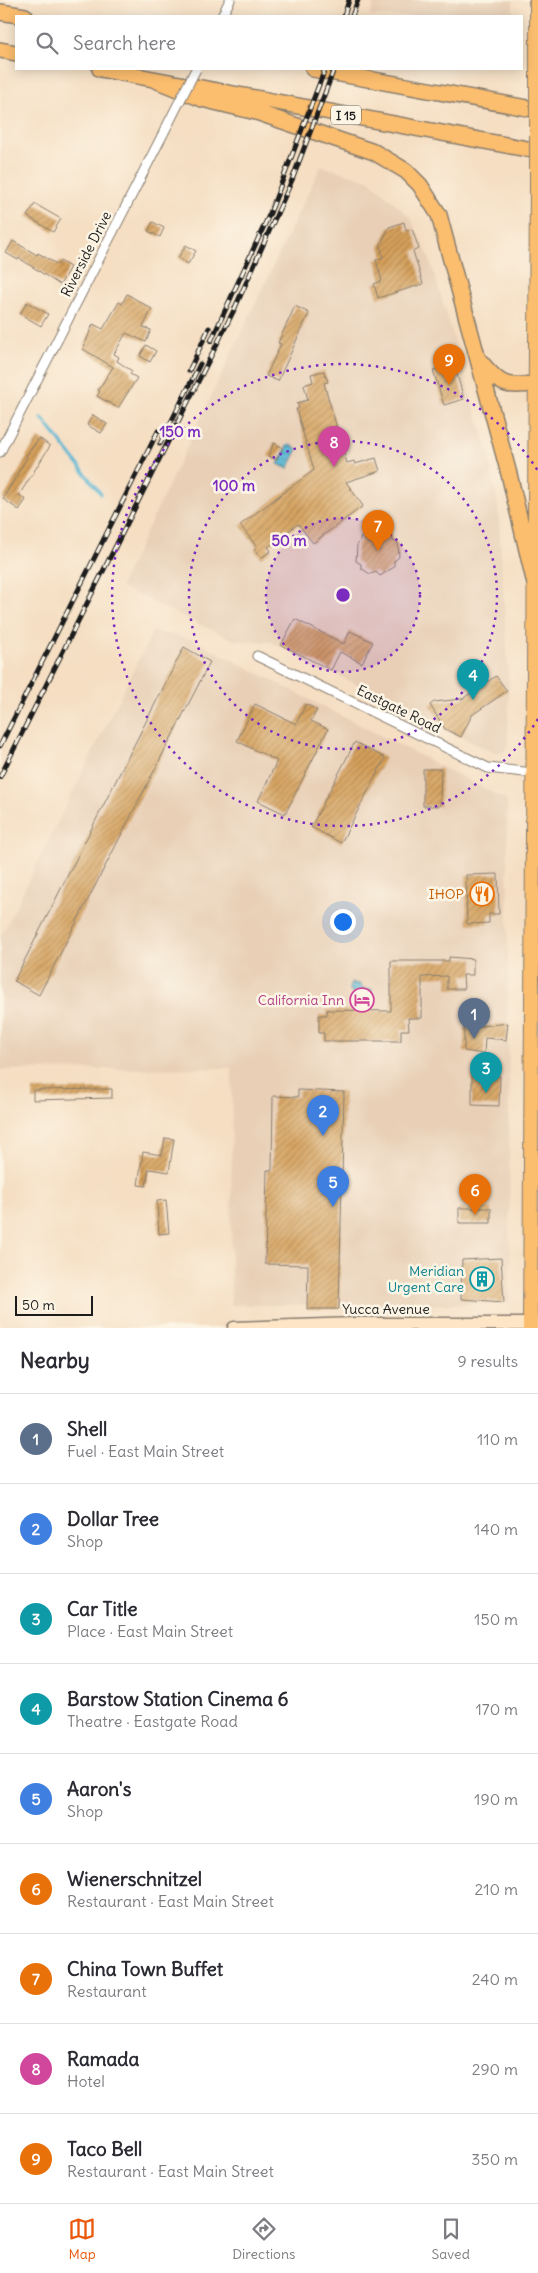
<!DOCTYPE html>
<meta charset="utf-8">
<style>
body{margin:0;font-family:Delius,sans-serif;background:#f2f2f3;color:#2b2b33}
.scale{position:absolute;left:15px;bottom:12px;width:78px;box-sizing:border-box;padding-left:5px;border:2px solid #1c1c1c;border-top:0;font-size:14px;line-height:18px;white-space:nowrap;color:#1c1c1c;-webkit-text-stroke:4px #fcf5e5;paint-order:stroke}
.you{position:absolute;left:342px;top:921px;width:18px;height:18px;margin:-12px;border:4px solid #fff;border-radius:50%;background:#1a73e8;box-shadow:0 0 0 8px #1a73e833}
.badge{display:grid;place-items:center;width:32px;height:32px;border-radius:50%;background:#ea580c;color:#fff;font-size:16px;font-weight:700}
.pin{position:absolute;translate:-50% -41px;filter:drop-shadow(0 1px 2px #0008)}
.pin::after{content:'';position:absolute;top:26px;width:18px;height:15px;background:inherit;clip-path:polygon(0 0,100% 0,50% 100%)}
.list{margin:0;padding:0;list-style:none}
h2{display:flex;justify-content:space-between;align-items:center;height:65px;margin:0;padding:0 20px;font-size:21px}
h2 small{font-size:16px;font-weight:400;color:#7c7c81}
.list li{display:grid;grid-template-columns:32px 1fr auto;gap:15px;align-items:center;box-sizing:border-box;height:90px;padding:0 20px;border-top:1px solid #e1e1e2}
.list b{display:block;font-size:19px;white-space:nowrap}
.list p{margin:0;font-size:16px;white-space:nowrap;color:#7c7c81}
.list em{font-size:16px;font-style:normal;color:#7c7c81}
.icon{flex:none;width:28px;height:28px;fill:none;stroke:currentColor;stroke-width:2;stroke-linecap:round;stroke-linejoin:round}
.map{position:relative;flex:none;width:538px;height:1328px;overflow:hidden}
.search{position:absolute;background:#fff;box-shadow:0 2px 12px #0003;left:15px;right:15px;top:15px;height:55px;display:flex;align-items:center;gap:12px;box-sizing:border-box;padding:0 18px;border-radius:0px;color:#7c7c81;font-size:19px}
.sheet{height:875px;background:#fff}
nav{display:flex;justify-content:space-around;align-items:center;box-sizing:border-box;height:70px;border-top:1px solid #e1e1e2;background:#fff;font-size:14px;color:#7c7c81}
nav a{display:grid;justify-items:center;gap:2px}
nav .on{color:#ea580c}
.map>svg:first-child{display:block}
</style>
<div class="map">
<svg width="538" height="1328" viewBox="0 0 538 1328">
<defs>
<pattern id="water-rules" width="6" height="5" patternUnits="userSpaceOnUse" patternTransform="scale(1.25)"><rect width="6" height="5" fill="#55b6d4"/><path d="M0 2.5h6" fill="none" stroke="#4693ab"/></pattern>
<pattern id="building-hatch" width="6" height="6" patternUnits="userSpaceOnUse" patternTransform="scale(1.25)"><rect width="6" height="6" fill="#d5a05b"/><path d="M-1 1l2-2M0 6l6-6M5 7l2-2" fill="none" stroke="#ac824a"/></pattern>
</defs>
<rect width="100%" height="100%" fill="#fcf5e5"/>
<filter id="ink" filterUnits="userSpaceOnUse"><feTurbulence type="fractalNoise" baseFrequency=".02" numOctaves="2"/><feDisplacementMap in="SourceGraphic" scale="10" xChannelSelector="R" yChannelSelector="G"/><feConvolveMatrix kernelMatrix="1 2 1 2 8 2 1 2 1" color-interpolation-filters="sRGB"/></filter>
<filter id="wash" filterUnits="userSpaceOnUse"><feTurbulence type="fractalNoise" baseFrequency=".0096" numOctaves="4" result="noise"/><feDisplacementMap in="SourceGraphic" scale="20" xChannelSelector="R" yChannelSelector="G"/><feGaussianBlur stdDeviation="1.12" result="paint"/><feColorMatrix in="noise" values="0 0 0 0 0 0 0 0 0 0 0 0 0 0 0 0 0 1.4 0 .05"/><feComposite in="paint" operator="in"/></filter>
<g filter="url(#wash)">
<rect width="100%" height="100%" fill="#f5dec2"/>
<path fill="#e8cfb6" d="M375,0H513V16H370Z
M321,166L369,180L410,217L429,257L488,452L498,506L509,683L508,743L504,752L495,753L488,750L271,642L236,641L120,587Z
M153,631L191,639L507,800L510,1300L504,1304L231,1305L232,1068L0,1070V938Z"/>
<path fill="url(#water-rules)" stroke="#386978" d="M288,444L298,449L288,469L278,464Z
M351,983L360,984L363,989H372V998H359V993H351L349,988Z"/>
<g fill="none" stroke-linecap="round" stroke-linejoin="round">
<path stroke="#55b6d4" stroke-width="3" d="M42,418L101,494"/>
</g>
<g id="blocks">
<path fill="url(#building-hatch)" d="M35,204L61,219L53,232L27,216Z
M153,222L164,228L160,237L148,231Z
M404,222L406,231L412,229L419,249L413,251L423,284L378,298L374,284L382,281L376,260L383,257L380,246L389,227Z
M13,241L37,255L38,253L58,265L60,261L70,267L60,285L19,258L18,260L6,253Z
M186,245L196,251L188,264L178,258Z
M127,294L152,309L143,327L151,330L146,342L126,333L114,354L119,357L117,361L132,371L130,374L137,378L118,408L97,396L100,391L98,390L113,367L83,349L93,324L103,329L119,302L122,304Z
M27,302L48,314L41,326L20,314Z
M295,306L309,313L278,381L266,376L281,344L278,343Z
M146,345L156,351L150,362L140,356Z
M454,364L464,399L444,405L433,370Z
M324,371L328,382L324,383L347,463L354,461L355,464L376,458L380,471L346,482L363,506L313,543L298,524L268,547L271,551L261,558L254,549L257,547L240,525L314,470L296,409H299L297,403L308,400L304,385L313,382L311,374Z
M93,415L107,424L101,433L87,425Z
M39,438L50,446L19,495L26,500L19,510L3,499L27,457L26,456Z
M274,443L283,448L276,460L268,456Z
M379,529L392,536L393,541L398,543L399,557L394,561V567L380,576L376,572L370,574L361,568V564L356,561L357,545L360,542V538Z
M295,619L344,644L350,631L373,642L362,663L340,652L331,670L281,645Z
M184,647L210,662L39,995L14,981Z
M496,676L507,691L472,715L461,737L445,729L430,705L434,702L462,699Z
M255,704L296,724L306,704L317,710L311,721L328,729L285,814L258,801L277,761L237,741Z
M355,742L385,758L341,843L311,827Z
M423,769H441L440,806H423Z
M498,874L499,914H489V923L467,924L466,875Z
M449,957L473,959V975H463L464,989H447V976L422,977V1018H408L409,1030H401V1041H324V1033H319V1015H327V1010L391,1011V961H449Z
M508,1023L506,1040L485,1038L484,1054L464,1051V1028Z
M472,1075L500,1076L499,1106L472,1105Z
M112,1089V1098L33,1100V1090Z
M298,1090L344,1092L339,1309H307L308,1265L265,1264L267,1170H272L273,1096L298,1097Z
M165,1138L174,1139L169,1172L149,1169L146,1186L138,1185L143,1152L162,1155Z
M166,1200L169,1233L159,1234L157,1201Z
M459,1208H491V1223H459Z
M501,1258L504,1302L461,1299L462,1260Z"/>
</g>
</g>
<g filter="url(#ink)">
<use href="#blocks" fill-opacity="0" stroke="#887d6f" stroke-width="1"/>
<g fill="none" stroke-linecap="round" stroke-linejoin="round">
<g stroke="#887d6f" stroke-width="11">
<path id="street" d="M222,16L230,0
M0,452L164,132
M257,656L488,768L533,773"/>
</g>
<g stroke="#887d6f" stroke-width="15">
<path id="secondary" d="M234,1328L356,1324H538"/>
</g>
<g stroke="#887d6f" stroke-width="16">
<path id="primary" d="M537,0V67
M530,1328L537,184"/>
</g>
<g stroke="#887d6f" stroke-width="18">
<path id="highway" d="M537,3H538
M0,12L25,16
M0,50L16,53
M100,69L538,151
M313,69L538,110
M153,79L202,99L256,112L374,152L406,171L420,185L439,215L444,234L509,474L535,584
M480,361C499,384 505,389 536,383"/>
</g>
<use href="#street" stroke="#fff" stroke-width="9"/>
<use href="#secondary" stroke="#fde5c5" stroke-width="12"/>
<use href="#primary" stroke="#fbbd6e" stroke-width="14"/>
<use href="#highway" stroke="#fbbd6e" stroke-width="15"/>
<g stroke="#1c1c1c" stroke-width="5">
<path id="rail" d="M344,16L349,0
M352,16L358,0
M211,341L270,213L325,69
M189,371L209,328
M160,444L200,364
M0,746L158,431
M0,777L234,310L292,180L334,69"/>
</g>
<use href="#rail" stroke="#fcf5e5" stroke-width="3" stroke-dasharray="9" stroke-linecap="butt"/>
<g stroke="#887d6f" stroke-width="11" stroke-linecap="butt">
<path id="street-bridge" d="M164,132L196,69"/>
</g>
<g stroke="#887d6f" stroke-width="16" stroke-linecap="butt">
<path id="primary-bridge" d="M537,184V67"/>
</g>
<use href="#street-bridge" stroke="#fff" stroke-width="9"/>
<use href="#primary-bridge" stroke="#fbbd6e" stroke-width="14"/>
</g>
</g>
<circle cx="343" cy="595" r="77" fill="#7b2cbf" fill-opacity=".12"/>
<g fill="none" stroke="#7b2cbf" stroke-width="2.5" stroke-dasharray="2.5 5">
<circle cx="343" cy="595" r="77"/>
<circle cx="343" cy="595" r="154"/>
<path d="M538 719A231 231 0 1 1 538 471"/>
</g>
<defs>
<g id="restaurant-ring" transform="scale(1.25)"><circle r="9.5" fill="#fcf5e5" stroke="#e8710a" stroke-width="1.5"/><path d="M-5-6h1v4h1v-4h1v4h1v-4h1v5L-1.5 .5V6h-2V.5L-5-1ZM5-6V6H3V1.5H1.5Q1.5-4 5-6Z" fill="#e8710a"/></g>
<g id="hotel-ring" transform="scale(1.25)"><circle r="9.5" fill="#fcf5e5" stroke="#d1479c" stroke-width="1.5"/><path d="M-6-4.5h1.5V1H6V5H4.5V3h-9V5H-6ZM-4 0a1.8 1.8 0 1 1 3.6 0ZM.5 0V-2.5h3Q6-2.5 6 0Z" fill="#d1479c"/></g>
<g id="building-ring" transform="scale(1.25)"><circle r="9.5" fill="#fcf5e5" stroke="#0f9aa8" stroke-width="1.5"/><path d="M-4-6H4V6H1V3H-1V6H-4ZM-2.5-4.3h1.7v1.8h-1.7ZM.8-4.3h1.7v1.8H.8ZM-2.5-1h1.7V.8h-1.7ZM.8-1h1.7V.8H.8Z" fill="#0f9aa8"/></g>
</defs>
<g fill-rule="evenodd">
<use href="#restaurant-ring" x="482" y="894"/>
<use href="#hotel-ring" x="362" y="1000"/>
<use href="#building-ring" x="482" y="1279"/>
</g>
<g text-anchor="middle" dominant-baseline="central" stroke-width="5" stroke-linejoin="round" paint-order="stroke">
<rect fill="#fcf5e5" stroke="#5f5d58" stroke-width="1" x="331" y="105.5" width="30" height="19" rx="4"/>
<g font-size="12" font-weight="bold" fill="#1c1c1c">
<text x="346" y="115">I 15</text>
</g>
<g font-size="14" fill="#1c1c1c" stroke="#fcf5e5">
<text transform="translate(86 254) rotate(-63)">Riverside Drive</text>
<text transform="translate(399 709) rotate(26)">Eastgate Road</text>
<text x="386" y="1309">Yucca Avenue</text>
</g>
<g font-size="14" fill="#c56008" stroke="#fcf5e5" text-anchor="end">
<text x="464" y="894">IHOP</text>
</g>
<g font-size="14" fill="#b23c85" stroke="#fcf5e5" text-anchor="end">
<text x="344" y="1000">California Inn</text>
</g>
<g font-size="14" fill="#0d838f" stroke="#fcf5e5" text-anchor="end">
<text x="464" y="1271">Meridian<tspan x="464" dy="16">Urgent Care</tspan></text>
</g>
</g>
<circle cx="343" cy="595" r="8" fill="#7b2cbf" stroke="#fcf5e5" stroke-width="2.5"/>
<g font-size="15" text-anchor="middle" font-weight="bold" fill="#7b2cbf" stroke="#fcf5e5" stroke-width="5" stroke-linejoin="round" paint-order="stroke">
<text x="180" y="437">150 m</text>
<text x="234" y="491">100 m</text>
<text x="289" y="546">50 m</text>
</g>
</svg>
<div class="scale">50 m</div>
<div class="you"></div>
<div class="pin badge" style="left:474px;top:1039px;background:#5c6f8a">1</div>
<div class="pin badge" style="left:323px;top:1136px;background:#3f7fe0">2</div>
<div class="pin badge" style="left:486px;top:1093px;background:#0f9aa8">3</div>
<div class="pin badge" style="left:473px;top:700px;background:#0f9aa8">4</div>
<div class="pin badge" style="left:333px;top:1207px;background:#3f7fe0">5</div>
<div class="pin badge" style="left:475px;top:1215px;background:#e8710a">6</div>
<div class="pin badge" style="left:378px;top:551px;background:#e8710a">7</div>
<div class="pin badge" style="left:334px;top:467px;background:#d1479c">8</div>
<div class="pin badge" style="left:449px;top:385px;background:#e8710a">9</div>
<div class="search"><svg class="icon" aria-label="search" viewBox="0 0 24 24"><circle cx="10" cy="10" r="6"/><path d="M15 15l6 6"/></svg>Search here</div>
</div>
<section class="sheet">
<h2>Nearby<small>9 results</small></h2>
<ul class="list">
<li><span class="badge" style="background:#5c6f8a">1</span><div><b>Shell</b><p>Fuel · East Main Street</p></div><em>110 m</em></li>
<li><span class="badge" style="background:#3f7fe0">2</span><div><b>Dollar Tree</b><p>Shop</p></div><em>140 m</em></li>
<li><span class="badge" style="background:#0f9aa8">3</span><div><b>Car Title</b><p>Place · East Main Street</p></div><em>150 m</em></li>
<li><span class="badge" style="background:#0f9aa8">4</span><div><b>Barstow Station Cinema 6</b><p>Theatre · Eastgate Road</p></div><em>170 m</em></li>
<li><span class="badge" style="background:#3f7fe0">5</span><div><b>Aaron's</b><p>Shop</p></div><em>190 m</em></li>
<li><span class="badge" style="background:#e8710a">6</span><div><b>Wienerschnitzel</b><p>Restaurant · East Main Street</p></div><em>210 m</em></li>
<li><span class="badge" style="background:#e8710a">7</span><div><b>China Town Buffet</b><p>Restaurant</p></div><em>240 m</em></li>
<li><span class="badge" style="background:#d1479c">8</span><div><b>Ramada</b><p>Hotel</p></div><em>290 m</em></li>
<li><span class="badge" style="background:#e8710a">9</span><div><b>Taco Bell</b><p>Restaurant · East Main Street</p></div><em>350 m</em></li>
</ul>
</section>
<nav>
<a class="on"><svg class="icon" aria-label="map" viewBox="0 0 24 24"><path d="M3 6l6-2 6 2 6-2v14l-6 2-6-2-6 2zM9 4v14M15 6v14"/></svg>Map</a>
<a><svg class="icon" aria-label="directions" viewBox="0 0 24 24"><path d="M12 3l9 9-9 9-9-9zM9 14v-3h6M13 9l2 2-2 2"/></svg>Directions</a>
<a><svg class="icon" aria-label="saved" viewBox="0 0 24 24"><path d="M7 4h10v16l-5-4-5 4z"/></svg>Saved</a>
</nav>
